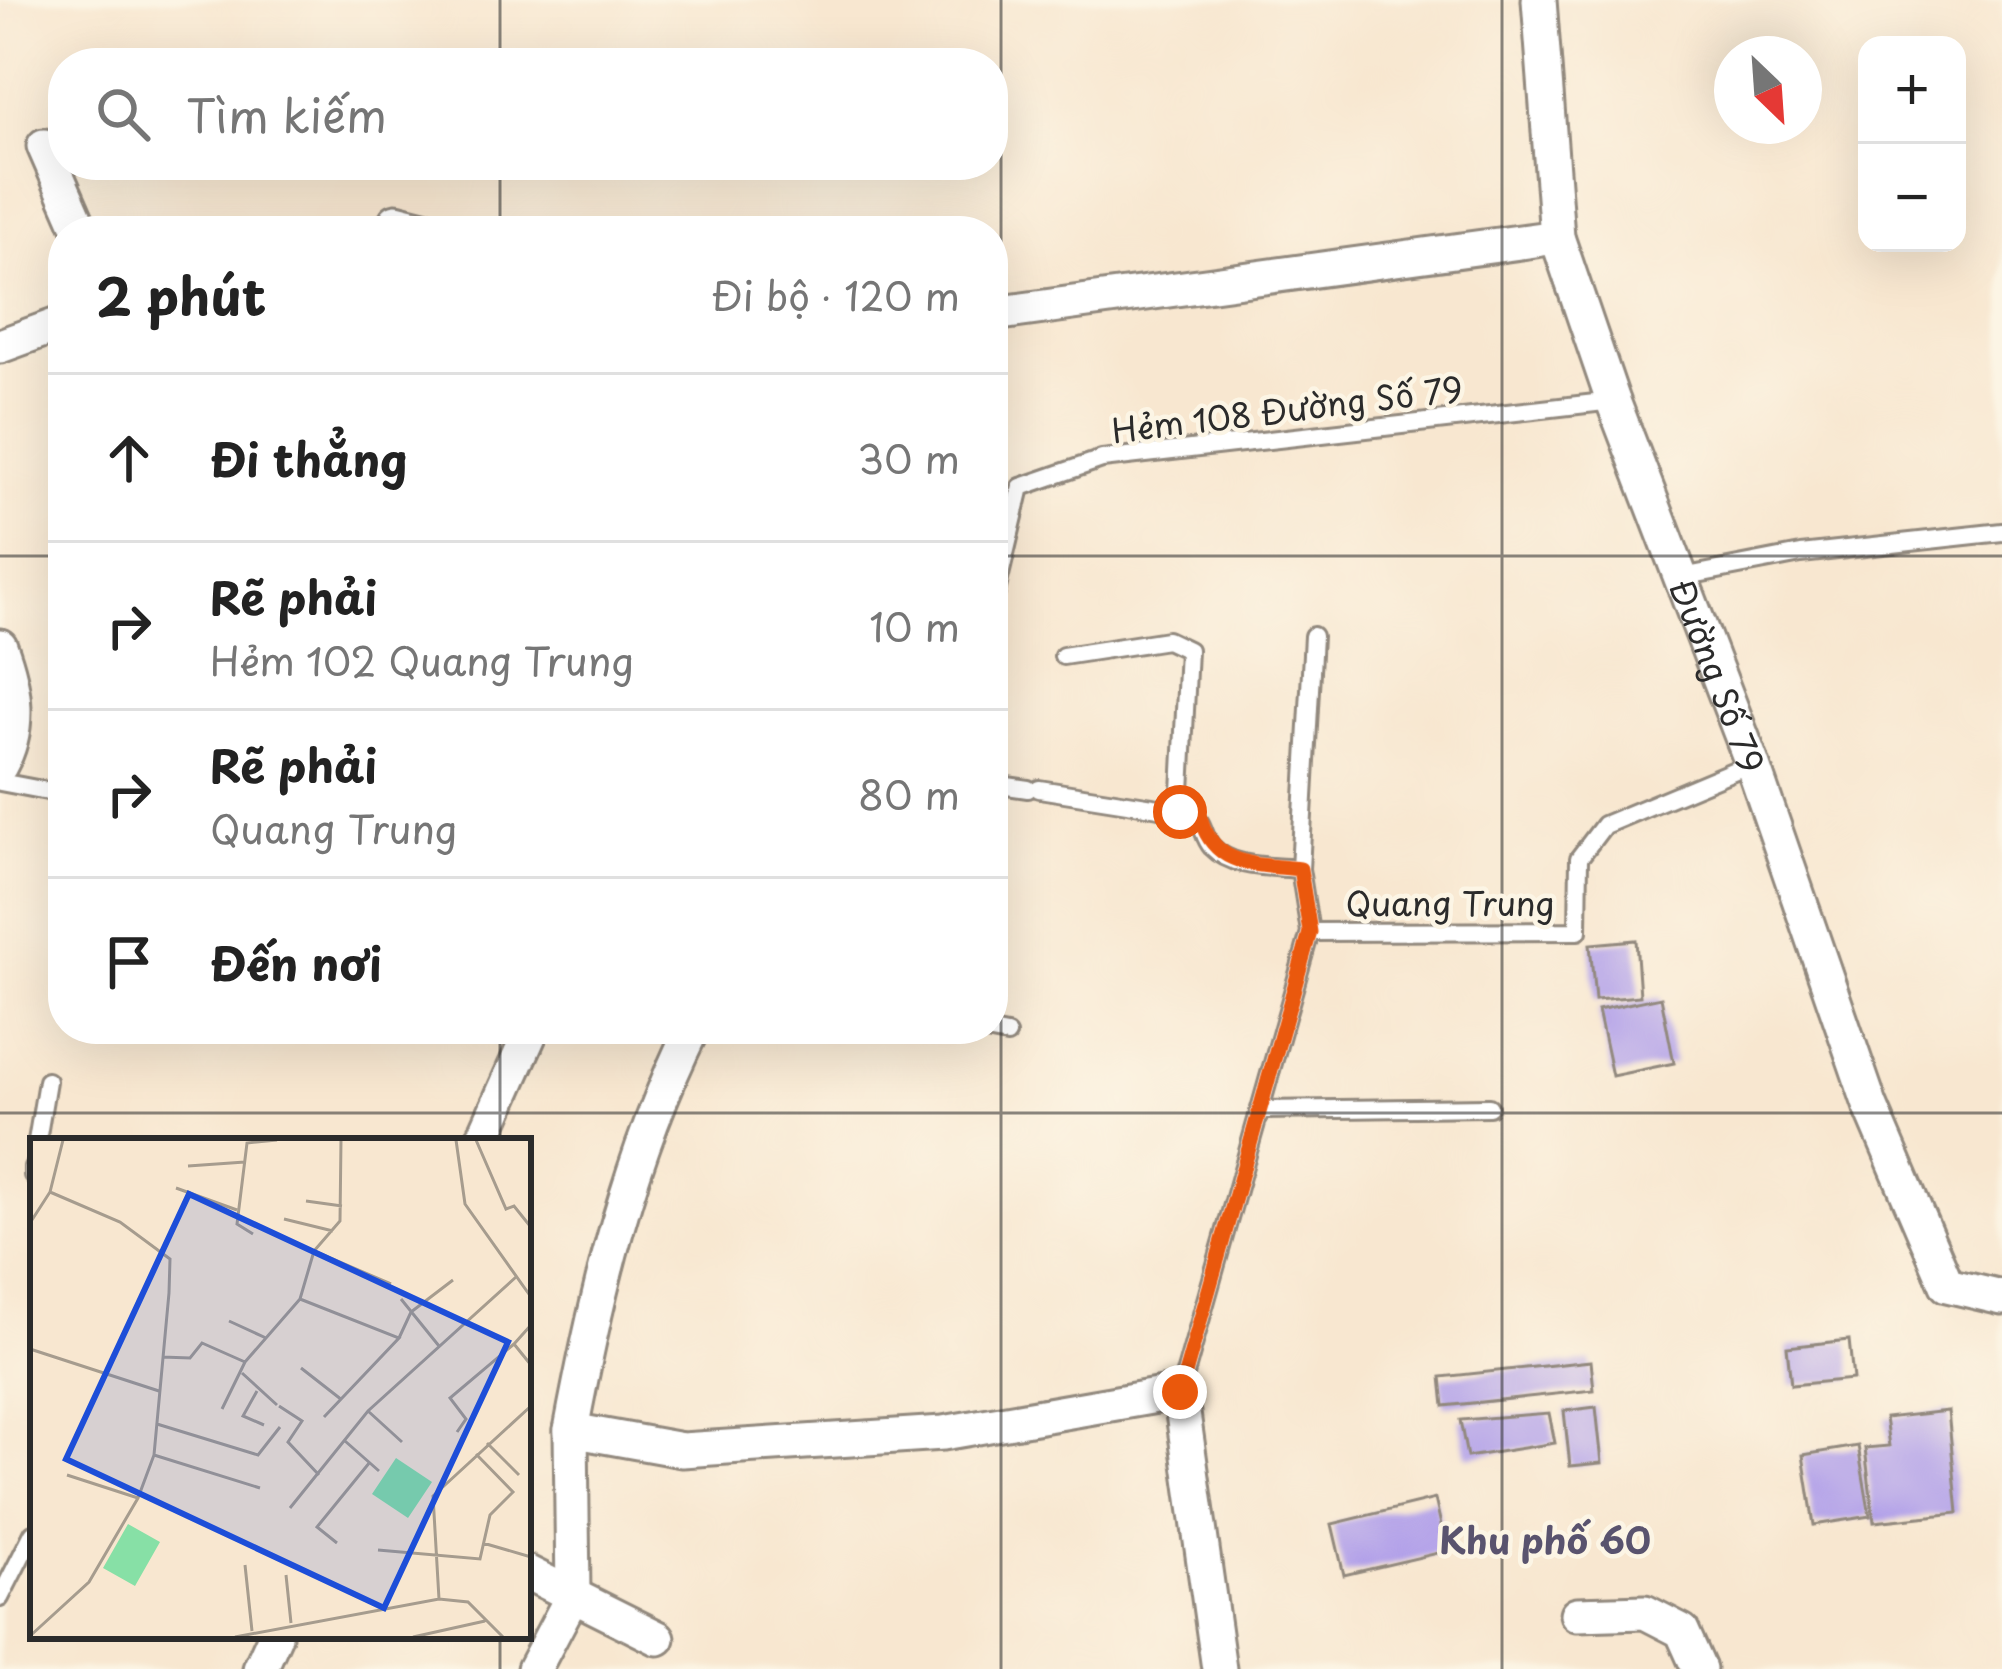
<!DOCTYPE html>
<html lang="vi">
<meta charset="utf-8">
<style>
body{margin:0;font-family:"Playpen Sans",sans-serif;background:#f2f2f2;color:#222}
.controls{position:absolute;right:36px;top:36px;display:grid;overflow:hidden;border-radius:24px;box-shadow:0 12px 48px #0002}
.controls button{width:108px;height:108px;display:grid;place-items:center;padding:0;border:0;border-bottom:3px solid #e0e0e0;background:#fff;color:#222;font:60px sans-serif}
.compass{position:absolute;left:1714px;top:36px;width:108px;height:108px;border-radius:50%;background:#fff;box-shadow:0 12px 48px #0002;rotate:155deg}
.stop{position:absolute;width:36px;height:36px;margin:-27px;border:9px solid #ea580c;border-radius:50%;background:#fff}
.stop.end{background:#ea580c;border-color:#fff;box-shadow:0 3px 12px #0008}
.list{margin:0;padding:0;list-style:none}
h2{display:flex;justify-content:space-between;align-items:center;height:156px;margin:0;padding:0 48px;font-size:51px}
h2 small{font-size:39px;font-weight:400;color:#767676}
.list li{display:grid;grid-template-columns:78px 1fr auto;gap:36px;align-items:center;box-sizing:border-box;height:168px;padding:0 48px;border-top:3px solid #e0e0e0}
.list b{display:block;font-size:45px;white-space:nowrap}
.list p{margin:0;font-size:39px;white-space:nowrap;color:#767676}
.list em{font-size:39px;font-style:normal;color:#767676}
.icon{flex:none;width:66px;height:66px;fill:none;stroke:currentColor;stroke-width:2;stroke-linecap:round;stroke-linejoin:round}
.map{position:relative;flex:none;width:2002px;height:1669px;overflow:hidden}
.search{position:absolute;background:#fff;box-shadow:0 12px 48px #0002;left:48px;top:48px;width:960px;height:132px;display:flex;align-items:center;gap:30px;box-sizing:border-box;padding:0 42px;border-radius:48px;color:#767676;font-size:45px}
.panel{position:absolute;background:#fff;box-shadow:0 12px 48px #0002;left:48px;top:216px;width:960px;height:828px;border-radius:48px}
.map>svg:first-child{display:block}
</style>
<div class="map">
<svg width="2002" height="1669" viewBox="0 0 2002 1669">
<rect width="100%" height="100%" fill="#fcf5e5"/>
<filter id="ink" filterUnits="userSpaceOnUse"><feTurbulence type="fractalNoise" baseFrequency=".00833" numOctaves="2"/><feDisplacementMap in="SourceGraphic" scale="24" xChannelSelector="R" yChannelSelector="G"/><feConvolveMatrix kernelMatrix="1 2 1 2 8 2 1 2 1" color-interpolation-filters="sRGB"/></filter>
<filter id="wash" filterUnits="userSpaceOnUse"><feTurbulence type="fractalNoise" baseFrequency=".004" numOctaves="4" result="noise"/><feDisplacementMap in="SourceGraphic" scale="48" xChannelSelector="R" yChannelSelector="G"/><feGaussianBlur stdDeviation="2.7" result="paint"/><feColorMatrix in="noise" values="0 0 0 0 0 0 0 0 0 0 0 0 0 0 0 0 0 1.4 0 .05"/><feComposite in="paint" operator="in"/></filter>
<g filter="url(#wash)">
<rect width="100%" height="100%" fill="#f8e7d0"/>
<g id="blocks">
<path fill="#af9de9" d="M1636,940L1640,996L1595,1000L1590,944Z
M1661,997L1674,1063L1612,1076L1598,1010Z
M1849,1340L1853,1379L1791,1385L1787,1347Z
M1591,1361L1594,1390L1444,1406L1441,1377Z
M1596,1407L1602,1463L1570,1466L1564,1411Z
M1948,1411L1958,1513L1874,1522L1865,1448L1889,1446L1885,1418Z
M1549,1413L1555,1443L1467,1457L1460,1420Z
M1858,1446L1870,1516L1814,1525L1803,1455Z
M1435,1499L1447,1551L1344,1575L1332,1524Z"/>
</g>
</g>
<g filter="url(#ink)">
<use href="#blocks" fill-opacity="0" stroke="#92897e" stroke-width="3"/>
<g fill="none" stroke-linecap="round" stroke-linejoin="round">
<g stroke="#92897e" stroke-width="22">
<path id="service" d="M1682,577L1801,554L2002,532
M993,605L1021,487L1102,459L1613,401
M1063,656L1167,640L1188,650L1180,812
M0,782L63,794
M993,784L1028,789
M1039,789L1191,813C1205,823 1202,836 1212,847C1233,869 1272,866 1300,869
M1310,932L1300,869L1313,636
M976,1029L1007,1035
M1262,1110L1489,1107
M37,1141L47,1081
M33,1167V1175
M1180,1392L1310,932L1578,931L1579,858L1604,825L1752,763
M0,1598L33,1533"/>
</g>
<g stroke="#92897e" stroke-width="39">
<g id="minor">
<path id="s1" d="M1539,0L1557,237L1613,401L1752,763L1870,1105L1947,1285L2002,1298"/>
<path d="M44,146L81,231"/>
<path d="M396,221L435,231"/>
<path d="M993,314L1557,237"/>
<path d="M0,346L63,323"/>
<path d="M0,646C15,686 22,727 0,766"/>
<path d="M692,1029C629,1157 597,1291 571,1430L682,1450L943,1433L1180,1392L1219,1669"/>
<path d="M482,1141L532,1029"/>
<path d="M528,1573L658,1638"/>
<path d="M1577,1614L1645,1612L1682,1631L1699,1669"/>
<path d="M260,1669L275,1636"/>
<path d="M534,1669L573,1595L571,1430"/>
</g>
</g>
<use href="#service" stroke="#fff" stroke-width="16"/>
<use href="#minor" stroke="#fff" stroke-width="33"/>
</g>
</g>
<g fill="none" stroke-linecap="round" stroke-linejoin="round" filter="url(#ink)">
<path stroke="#ea580c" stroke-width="15" d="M1180,812L1201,820C1216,868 1256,864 1300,869L1310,932L1180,1392"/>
</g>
<path fill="none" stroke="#2b2b2b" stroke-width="3" stroke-opacity="0.55" d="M500,0V63M1001,0V1669M1502,0V1669M500,165V231M0,556H63M993,556H2002M500,1029V1141M0,1113H2002M500,1636V1669"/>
<g text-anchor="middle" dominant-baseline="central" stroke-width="9" stroke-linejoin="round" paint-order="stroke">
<g font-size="33" fill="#2b2b2b" stroke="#fcf5e5">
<text transform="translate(1287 408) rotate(-7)">Hẻm 108 Đường Số 79</text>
<text stroke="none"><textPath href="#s1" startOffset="705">Đường Số 79</textPath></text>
<text x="1450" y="902">Quang Trung</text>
</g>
<g font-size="36" font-weight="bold" fill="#59536e" stroke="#fcf5e5">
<text x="1545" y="1539">Khu phố 60</text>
</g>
</g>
<g transform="translate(30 1138)">
<rect width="501" height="501" fill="#f8e7d0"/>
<path d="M366,320L402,344L378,380L342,356ZM98,386L130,404L105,448L73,430Z" fill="#87e0a6"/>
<path fill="none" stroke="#a69c8e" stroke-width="3" d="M426,2L435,66L501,159M446,2L476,71L484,68L500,88M158,28L215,24M146,50L207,72M276,63L312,68M254,81L303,93M0,85L20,54L33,2M223,96L207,86L217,5L247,2M284,113L361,146M270,161L369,200L294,279M371,161L409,208M199,183L236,200M501,187L484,206L501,227M369,200L381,174L423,142M0,211L129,253M132,219L160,220L172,205L215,224L270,161L284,113L310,83L311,2M271,230L312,262M212,235L247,267M227,253L213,278L234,287M249,268L272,283L258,304L289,337M192,271L215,224M338,273L372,304M127,286L228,317L250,289M427,294L436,281L420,260L484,206M315,303L349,333M457,305L489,337M124,317L230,350M37,337L108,360M260,370L338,273L486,139M307,405L287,389L340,324M453,405L501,419M348,412L450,421L460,377L483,354L446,316M215,427L222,493M256,437L261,485M409,461L403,358L501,268M0,498L59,444L108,360L124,317L139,155L140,121L90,84L20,54M205,499L409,461L438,464L473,499M383,499L455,483"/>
<path fill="#1d4ed8" fill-opacity="0.15" stroke="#1d4ed8" stroke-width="6" d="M159,56L478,204L354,470L36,321Z"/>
<rect width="501" height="501" fill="none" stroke="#2b2b2b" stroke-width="6"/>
</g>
</svg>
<div class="controls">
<button>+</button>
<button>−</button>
</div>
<svg class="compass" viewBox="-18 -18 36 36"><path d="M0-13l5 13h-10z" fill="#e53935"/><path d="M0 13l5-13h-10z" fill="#767676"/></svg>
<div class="stop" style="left:1180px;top:812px"></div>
<div class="stop end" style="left:1180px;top:1392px"></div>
<div class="search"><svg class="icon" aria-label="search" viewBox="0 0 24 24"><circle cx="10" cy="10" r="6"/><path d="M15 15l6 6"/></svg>Tìm kiếm</div>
<section class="panel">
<h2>2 phút<small>Đi bộ · 120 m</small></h2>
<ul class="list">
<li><svg class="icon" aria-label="ahead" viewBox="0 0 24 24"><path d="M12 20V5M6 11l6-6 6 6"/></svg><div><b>Đi thẳng</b></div><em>30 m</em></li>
<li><svg class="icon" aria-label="right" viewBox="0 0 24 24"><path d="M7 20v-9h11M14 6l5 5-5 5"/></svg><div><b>Rẽ phải</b><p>Hẻm 102 Quang Trung</p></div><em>10 m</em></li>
<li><svg class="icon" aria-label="right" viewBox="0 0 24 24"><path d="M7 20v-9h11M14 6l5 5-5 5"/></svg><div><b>Rẽ phải</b><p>Quang Trung</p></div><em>80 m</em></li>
<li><svg class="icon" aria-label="arrive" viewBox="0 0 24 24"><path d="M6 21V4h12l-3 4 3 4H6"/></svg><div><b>Đến nơi</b></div></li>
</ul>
</section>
</div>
